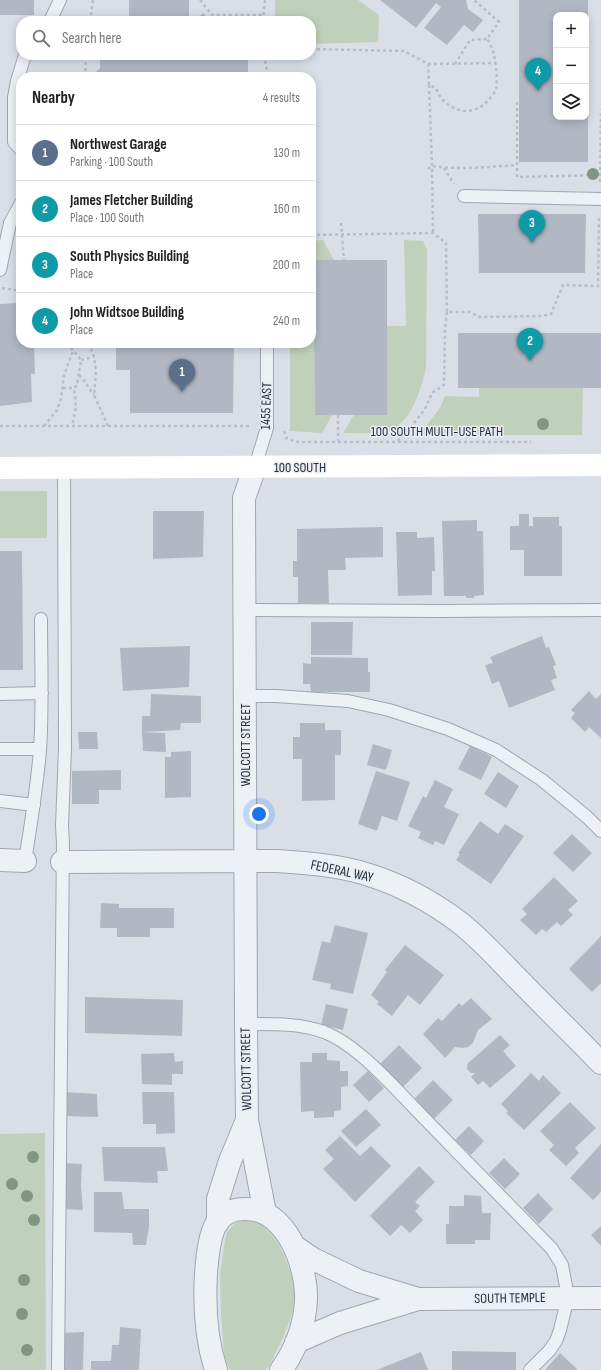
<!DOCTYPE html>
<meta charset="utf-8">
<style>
body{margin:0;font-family:"Sofia Sans Condensed",sans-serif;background:#f2f2f2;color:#202124}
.controls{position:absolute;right:12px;top:12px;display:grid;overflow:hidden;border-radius:8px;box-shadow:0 2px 10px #0003}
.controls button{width:36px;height:36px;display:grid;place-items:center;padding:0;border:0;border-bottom:1px solid #e0e0e0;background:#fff;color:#202124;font:20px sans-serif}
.you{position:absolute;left:259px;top:814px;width:14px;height:14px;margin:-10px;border:3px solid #fff;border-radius:50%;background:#1a73e8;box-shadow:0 0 0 6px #1a73e833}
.badge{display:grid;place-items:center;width:26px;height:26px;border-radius:50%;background:#7c3aed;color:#fff;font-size:13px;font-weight:700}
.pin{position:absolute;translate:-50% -33px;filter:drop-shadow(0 1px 2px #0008)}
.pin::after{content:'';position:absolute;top:21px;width:14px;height:12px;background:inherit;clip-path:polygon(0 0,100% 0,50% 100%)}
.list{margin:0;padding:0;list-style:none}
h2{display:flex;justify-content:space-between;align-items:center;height:52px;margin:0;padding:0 16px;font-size:17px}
h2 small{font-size:13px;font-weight:400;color:#757577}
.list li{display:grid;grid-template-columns:26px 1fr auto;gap:12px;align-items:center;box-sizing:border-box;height:56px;padding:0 16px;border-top:1px solid #e0e0e0}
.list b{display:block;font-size:15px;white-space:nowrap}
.list p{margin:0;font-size:13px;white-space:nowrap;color:#757577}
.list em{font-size:13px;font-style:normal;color:#757577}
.icon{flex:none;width:22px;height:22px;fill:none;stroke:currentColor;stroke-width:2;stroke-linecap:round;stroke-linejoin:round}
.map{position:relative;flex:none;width:601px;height:1370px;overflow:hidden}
.search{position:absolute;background:#fff;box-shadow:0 2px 10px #0003;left:16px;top:16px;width:300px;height:44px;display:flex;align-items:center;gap:10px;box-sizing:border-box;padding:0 14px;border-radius:16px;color:#757577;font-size:15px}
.panel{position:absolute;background:#fff;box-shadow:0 2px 10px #0003;left:16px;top:72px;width:300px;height:276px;border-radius:16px}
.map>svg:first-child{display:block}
</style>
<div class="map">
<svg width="601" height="1370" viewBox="0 0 601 1370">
<rect width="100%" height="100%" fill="#dadfe7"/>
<path fill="#c0d1bb" d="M275,0H358L379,15L378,42L311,44V21H275Z
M323,240L334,260H313L315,415H332L322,433L290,431V343H311V241Z
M404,240L423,241L427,250L426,368C421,389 411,425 387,431C377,434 355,433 343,433L354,415H387V326H406Z
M479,388H583L582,435H419L440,408L445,396L479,397Z
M0,491H47V538H0Z
M45,1133L46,1370H0V1134Z
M243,1221C250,1221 258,1221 263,1226C281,1239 299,1284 294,1306C289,1327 279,1347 269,1366L266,1370H230L224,1356L221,1313L220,1275L225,1240L227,1232L235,1223Z"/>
<path fill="#b1b8c4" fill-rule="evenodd" d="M0,0H34V15H0Z
M129,0H189V21H100V17L129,18Z
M380,0H466L468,9L483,20L473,32L464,25L447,45L424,28L441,7L436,3L416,28Z
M519,0H588V162H519ZM556,15H586V117H556Z
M203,13L211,21H195Z
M100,55H248V77H91L100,68Z
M478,214H586L585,273H479Z
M313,260H387V415H315Z
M20,303L21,343H34L35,374H31L32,402L0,406V304Z
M458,333H601V388H458Z
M116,343H234L233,413H130V370H116Z
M153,511H204L203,557L153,559Z
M519,514H529V526H533V517H559V526H562V576H524V550H510V526H519Z
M477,520V531H483L484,595L474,596V598H466V596H444L442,521Z
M383,527V557L345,558L346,570H328L329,603H298V577H293V561H297V529Z
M396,532H417V538L434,537L435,571H432V595L398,596Z
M0,551H22L23,670H0Z
M311,622H353L352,655H311Z
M542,636L546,648L549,647L556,665L553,666L557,678L551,680L555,690L509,708L499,681L492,684L485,665L493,663L490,657Z
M190,646L189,687L123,691L120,648Z
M311,657L368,658V672H370V692H311L310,684H303V663L311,664Z
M589,691L596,699L601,694V738L589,727L585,732L571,718L575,713L571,710Z
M151,694L201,696V723H181L180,730L142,732V716H150Z
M300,723H325V730H341V755H335V800L302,801V759H293V737H300Z
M78,732H97L98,749H79Z
M142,732L165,733L166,752L143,751Z
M373,744L392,750L386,770L367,765Z
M470,746L492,757L481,780L458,769Z
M191,751V797L165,798V757H171V752Z
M121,770V790H99V804H72V771Z
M376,771L410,782L397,821L382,816L377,831L358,824Z
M498,772L519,786L506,808L484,794Z
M435,780L453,789L444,807L459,814L444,845L435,841L433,845L418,838L421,832L408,826L423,796L426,798Z
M480,821L498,834L505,824L524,836L491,884L456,860L460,854L458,853Z
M572,834L592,853L573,872L553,853Z
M554,877L578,901L568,910L573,915L561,926L557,922L546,932L542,929L536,935L520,920L527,914L522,909Z
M101,903L119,904V908H174V928H150V937H117V928H100Z
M335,925L368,933L353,994L330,989L331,984L312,980L322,941L330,943Z
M601,936V983L592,992L569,969Z
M405,945L444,975L420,1005L408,995L392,1016L377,1004L379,1002L371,995L387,972L385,970Z
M85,997L183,1000L182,1036L85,1033Z
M471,998L492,1019L478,1030L473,1043L468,1047L463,1048L455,1047L445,1058L423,1034L438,1018L442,1021L459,1003L462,1006Z
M326,1004L348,1009L343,1030L321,1025Z
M500,1035L510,1045L503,1051L516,1066L490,1088L483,1081L478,1085L471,1077L475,1073H471L467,1069V1064Z
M399,1045L422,1068L403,1087L380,1064Z
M174,1053L175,1062L183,1061V1074H172V1085L142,1084L141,1054Z
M312,1053H327V1060L340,1061V1071H348V1086L341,1087V1110L334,1111V1117L314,1118V1111L301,1112L300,1062H312Z
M368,1071L384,1088L369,1102L353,1085Z
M531,1073L539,1081L543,1075L561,1093L524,1130L506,1113L508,1111L501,1104Z
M433,1080L453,1100L433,1120L413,1100Z
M65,1092L97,1094L98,1117L65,1116Z
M142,1092H174L175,1133L156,1134V1124H143Z
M570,1102L596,1128L575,1148L579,1153L566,1166L549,1150L554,1145L540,1131Z
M366,1109L381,1125L356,1147L341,1131Z
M469,1126L484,1141L471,1155L455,1140Z
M340,1136L360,1156L371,1146L391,1166L355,1202L323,1169L334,1159L325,1150Z
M601,1144V1192L593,1200L570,1178Z
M102,1147H165L168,1171H157L158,1183L104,1181Z
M504,1158L520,1174L505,1189L489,1173Z
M62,1163L82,1164L81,1186L83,1210L61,1209Z
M419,1166L435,1182L415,1202L420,1206L415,1211L423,1220L410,1233L401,1225L390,1236L370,1216Z
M94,1192H122L124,1209H149V1227L146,1245H133L132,1233L94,1232Z
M538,1193L553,1209L539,1224L523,1208Z
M464,1195L481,1196L482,1213H491L490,1240H475V1244H446V1224H449V1206H464Z
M601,1226V1246L591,1235Z
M120,1327L141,1329L139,1370H91V1361H111L112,1345H119Z
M84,1332L83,1370H61V1333Z
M452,1351L516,1352V1370H452Z
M421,1352L428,1370H377Z
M560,1353L578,1370H545Z"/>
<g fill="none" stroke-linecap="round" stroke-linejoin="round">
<g stroke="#a0a6b1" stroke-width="14">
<path id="lane" d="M50,21L60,0
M21,150L14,142V97L17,81L25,55
M464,196L601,199
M0,270L10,223L21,203
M255,467L267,428V343
M245,610L440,611L601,610
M0,694L42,693
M244,696H276L348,701L389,710L448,729L496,750L542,780L587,817L601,831
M0,749H40
M0,801L34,805
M25,861C31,824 37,787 40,750C43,706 41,662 41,619
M246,1024C272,1024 299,1023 324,1032C360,1046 397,1091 425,1119C467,1162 510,1206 552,1249L562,1265L568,1297L560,1330L556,1341L549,1351L530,1370
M58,1370L63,843L62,826L65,748L64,468"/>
</g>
<g stroke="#a0a6b1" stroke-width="24">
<path id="street" d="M255,467L244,498L246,1024L247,1120L265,1213
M0,860L25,861
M62,862L276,861C306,863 337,865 366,874C399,884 431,901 459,922C482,940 502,963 522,983C548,1010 575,1036 601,1063
M218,1222V1199L230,1161L247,1120
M294,1246L313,1259L359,1281L418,1299
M296,1342L340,1323L418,1299L601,1298
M216,1370C206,1339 204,1307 206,1274C207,1260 209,1233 218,1221C224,1213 234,1209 244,1209C286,1207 307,1265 306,1300C305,1324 296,1350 281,1370"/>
</g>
<path stroke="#b9bdc5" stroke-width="2.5" stroke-dasharray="3 3" stroke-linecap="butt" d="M200,0L212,15H263
M90,21L93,0
M263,21L265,0
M311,49L404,51L428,64L429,85L436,88C444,111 473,120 489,99C491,97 495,93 496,89C497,83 497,74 496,68C495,57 493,48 487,39L499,22L474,0
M264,55L268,77
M428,64L496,63
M455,64L470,40L487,39
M85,77L86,55
M429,85L432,166L433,233
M517,102V177L600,175
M444,168L454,184
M428,169L432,166C460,170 489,167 517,165
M600,182L601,109
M341,223L344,260
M311,235L433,233L446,243L447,312H470L479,317L542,316L551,314L563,285L598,286L599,215
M2,288L21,291
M67,343L81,360L77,385L74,388L76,406L72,426
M89,343L94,357L96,371L95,385L94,395L108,426
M81,360L94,357
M79,375C85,380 88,388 94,395
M63,388H74
M338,415V441
M0,426H251
M44,426L57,410L61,399L64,375L73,351
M284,431L287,439L298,442H531
M398,441L410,428L425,409L432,393L444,385L445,330L447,312"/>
<use href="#lane" stroke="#edf0f5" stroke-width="12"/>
<use href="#street" stroke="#edf0f5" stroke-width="22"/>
<path stroke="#fff" stroke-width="22" d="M0,468L601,465"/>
</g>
<g fill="#819682">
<circle cx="593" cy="174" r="6"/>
<circle cx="543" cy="424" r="6"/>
<circle cx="33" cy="1157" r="6"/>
<circle cx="12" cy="1184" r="6"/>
<circle cx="27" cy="1196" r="6"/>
<circle cx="34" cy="1220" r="6"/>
<circle cx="24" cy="1280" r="6"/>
<circle cx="22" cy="1314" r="6"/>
<circle cx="27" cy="1350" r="6"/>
</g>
<g text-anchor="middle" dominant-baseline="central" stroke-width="3" stroke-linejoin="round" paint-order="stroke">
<g font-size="14" fill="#242d3d" stroke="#eaeef4">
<text transform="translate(266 406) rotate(-88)">1455 EAST</text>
<text x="437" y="431">100 SOUTH MULTI-USE PATH</text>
<text x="300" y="467">100 SOUTH</text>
<text transform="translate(245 745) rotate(-90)">WOLCOTT STREET</text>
<text transform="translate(342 871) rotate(12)">FEDERAL WAY</text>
<text transform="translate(246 1069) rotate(-91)">WOLCOTT STREET</text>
<text transform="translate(510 1298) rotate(-1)">SOUTH TEMPLE</text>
</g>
</g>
</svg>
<div class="controls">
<button>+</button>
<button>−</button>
<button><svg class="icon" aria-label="layers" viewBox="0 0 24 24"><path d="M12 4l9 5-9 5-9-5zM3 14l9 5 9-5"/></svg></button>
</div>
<div class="you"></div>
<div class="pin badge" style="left:182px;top:392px;background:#5c6f8a">1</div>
<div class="pin badge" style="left:530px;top:361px;background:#0f9aa8">2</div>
<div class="pin badge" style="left:532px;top:243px;background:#0f9aa8">3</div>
<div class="pin badge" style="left:538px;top:91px;background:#0f9aa8">4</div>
<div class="search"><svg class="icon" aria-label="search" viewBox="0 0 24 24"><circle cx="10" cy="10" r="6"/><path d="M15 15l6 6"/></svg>Search here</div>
<section class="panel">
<h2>Nearby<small>4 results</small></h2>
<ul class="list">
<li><span class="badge" style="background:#5c6f8a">1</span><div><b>Northwest Garage</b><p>Parking · 100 South</p></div><em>130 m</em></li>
<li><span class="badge" style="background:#0f9aa8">2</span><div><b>James Fletcher Building</b><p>Place · 100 South</p></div><em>160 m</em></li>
<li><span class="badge" style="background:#0f9aa8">3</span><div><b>South Physics Building</b><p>Place</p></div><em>200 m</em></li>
<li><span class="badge" style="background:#0f9aa8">4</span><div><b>John Widtsoe Building</b><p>Place</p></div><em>240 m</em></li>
</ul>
</section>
</div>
